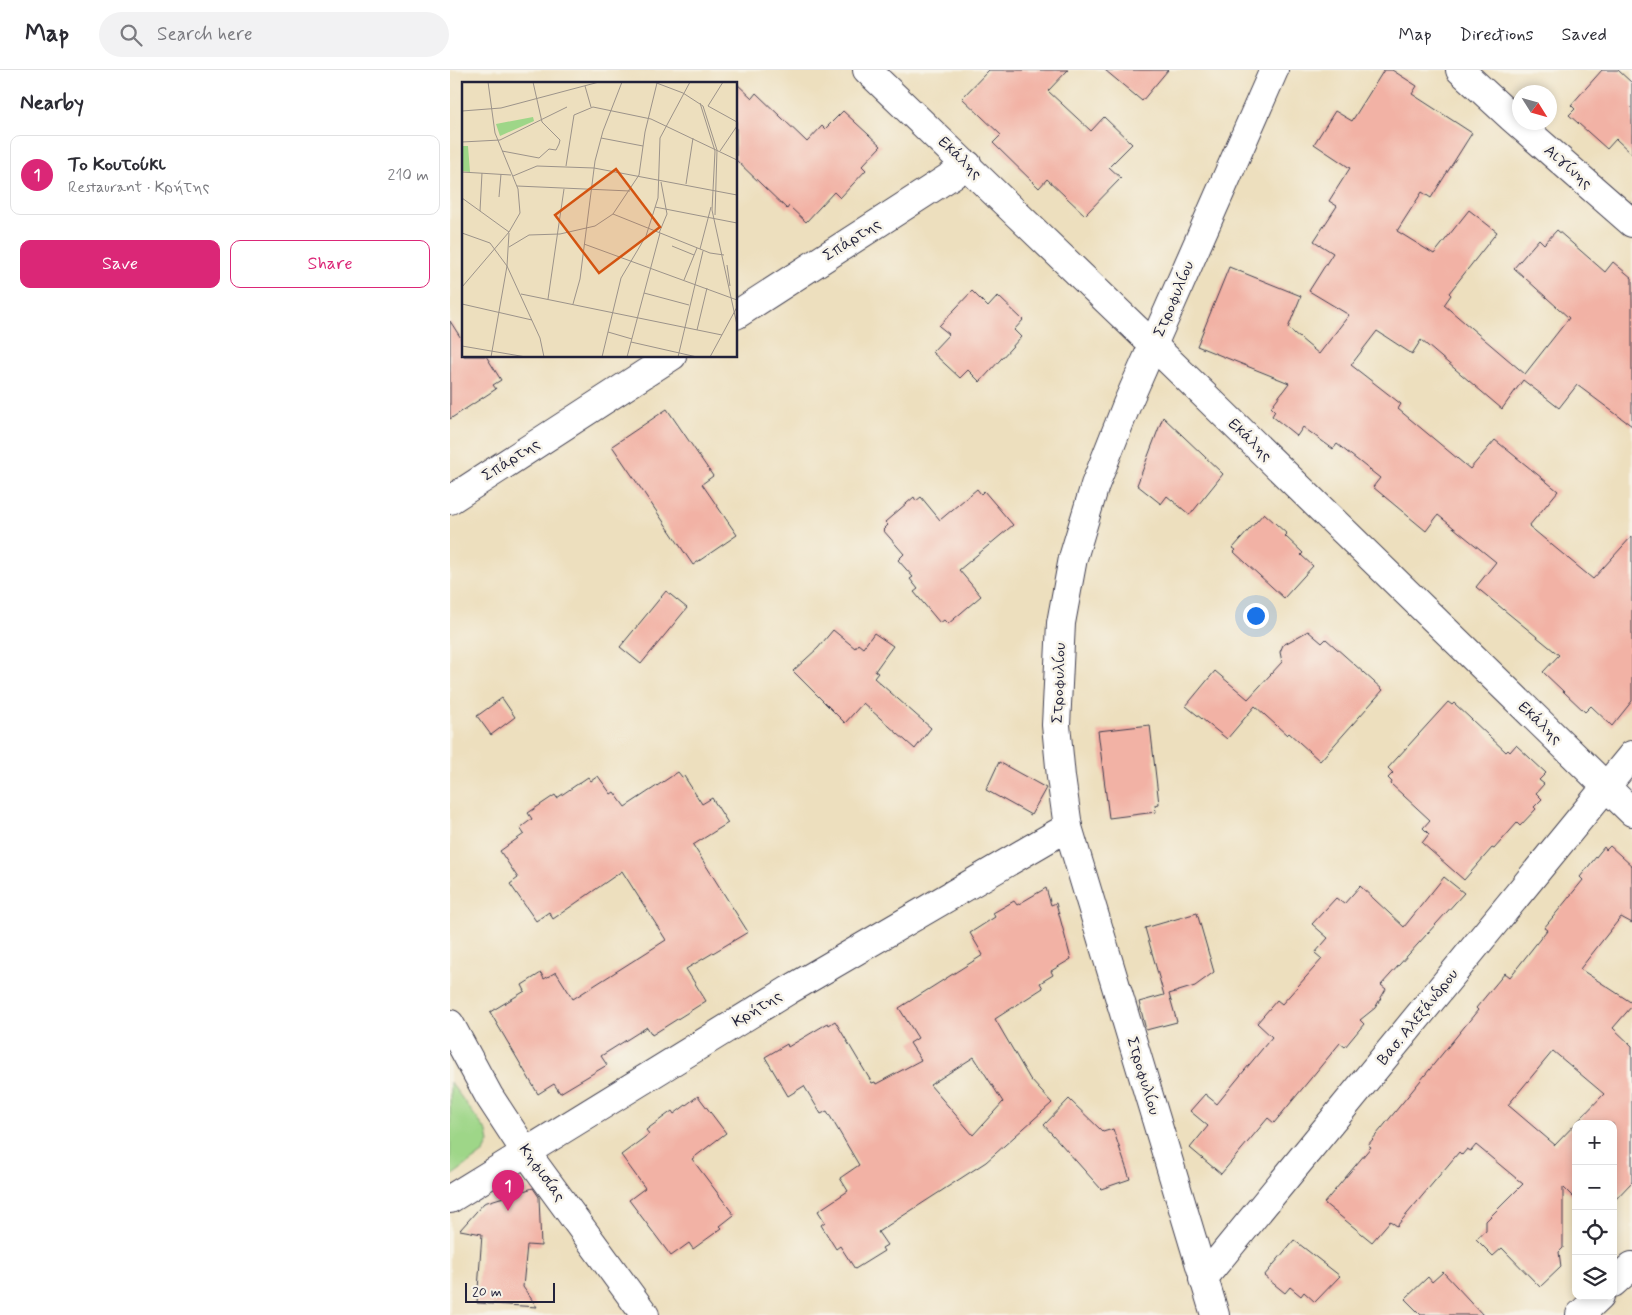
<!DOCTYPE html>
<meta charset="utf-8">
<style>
body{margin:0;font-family:Mynerve,sans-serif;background:#f2f2f3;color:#2b2b33}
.controls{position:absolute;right:15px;bottom:15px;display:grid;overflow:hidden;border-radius:10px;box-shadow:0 2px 8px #0003}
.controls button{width:45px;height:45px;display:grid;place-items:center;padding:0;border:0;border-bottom:1px solid #e1e1e2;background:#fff;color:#2b2b33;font:25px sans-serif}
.compass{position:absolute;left:1062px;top:15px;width:45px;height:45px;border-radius:50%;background:#fff;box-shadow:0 2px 8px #0003;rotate:127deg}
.scale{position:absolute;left:15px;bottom:12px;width:90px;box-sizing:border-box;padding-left:5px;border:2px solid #22223b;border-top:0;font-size:14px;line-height:18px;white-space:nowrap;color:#22223b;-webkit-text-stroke:4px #f7f3e8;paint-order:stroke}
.you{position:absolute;left:805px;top:545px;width:18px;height:18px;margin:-12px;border:4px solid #fff;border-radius:50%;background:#1a73e8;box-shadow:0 0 0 8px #1a73e833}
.badge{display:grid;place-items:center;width:32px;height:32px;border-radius:50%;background:#db2777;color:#fff;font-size:16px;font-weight:700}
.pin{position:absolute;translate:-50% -41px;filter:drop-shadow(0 1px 2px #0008)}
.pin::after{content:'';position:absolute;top:26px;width:18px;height:15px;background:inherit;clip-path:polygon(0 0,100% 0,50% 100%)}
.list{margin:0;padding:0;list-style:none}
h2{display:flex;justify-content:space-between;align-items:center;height:65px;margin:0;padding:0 20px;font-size:21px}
h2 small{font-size:16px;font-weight:400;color:#7c7c81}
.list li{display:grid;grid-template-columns:32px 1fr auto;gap:15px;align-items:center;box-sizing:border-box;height:80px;margin:0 10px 10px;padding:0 10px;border:1px solid #e1e1e2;border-radius:10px}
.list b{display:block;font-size:19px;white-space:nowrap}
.list p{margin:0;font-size:16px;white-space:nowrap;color:#7c7c81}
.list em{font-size:16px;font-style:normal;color:#7c7c81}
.actions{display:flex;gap:10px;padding:15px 20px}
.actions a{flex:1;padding:11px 0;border:1px solid #db2777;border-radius:10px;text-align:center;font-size:18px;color:#db2777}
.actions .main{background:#db2777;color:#fff}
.icon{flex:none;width:28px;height:28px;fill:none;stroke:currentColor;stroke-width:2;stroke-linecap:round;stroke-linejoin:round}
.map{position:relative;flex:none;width:1182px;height:1245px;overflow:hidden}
header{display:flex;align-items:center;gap:30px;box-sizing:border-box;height:70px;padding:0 25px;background:#fff;border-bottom:1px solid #e1e1e2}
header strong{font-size:24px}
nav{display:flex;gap:28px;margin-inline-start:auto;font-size:18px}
.search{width:350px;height:45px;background:#f2f2f3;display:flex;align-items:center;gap:12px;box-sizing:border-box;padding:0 18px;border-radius:28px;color:#7c7c81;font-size:19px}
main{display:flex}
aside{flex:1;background:#fff}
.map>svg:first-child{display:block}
</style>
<header>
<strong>Map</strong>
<div class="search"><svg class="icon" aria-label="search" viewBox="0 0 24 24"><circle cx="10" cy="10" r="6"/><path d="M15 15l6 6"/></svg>Search here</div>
<nav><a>Map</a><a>Directions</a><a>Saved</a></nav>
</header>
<main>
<aside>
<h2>Nearby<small></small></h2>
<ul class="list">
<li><span class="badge">1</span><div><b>Το Κουτούκι</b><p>Restaurant · Κρήτης</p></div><em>210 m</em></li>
</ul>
<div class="actions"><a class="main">Save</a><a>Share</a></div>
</aside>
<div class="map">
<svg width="1182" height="1245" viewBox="0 0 1182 1245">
<rect width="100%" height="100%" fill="#f7f3e8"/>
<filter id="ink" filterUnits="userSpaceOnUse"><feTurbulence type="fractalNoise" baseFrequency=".02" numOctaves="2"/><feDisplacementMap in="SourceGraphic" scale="10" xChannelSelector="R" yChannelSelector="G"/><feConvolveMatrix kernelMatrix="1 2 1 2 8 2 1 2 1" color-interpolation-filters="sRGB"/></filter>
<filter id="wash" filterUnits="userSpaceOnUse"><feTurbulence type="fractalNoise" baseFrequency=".0096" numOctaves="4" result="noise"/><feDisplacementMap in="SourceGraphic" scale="20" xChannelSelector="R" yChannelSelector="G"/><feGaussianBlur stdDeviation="1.12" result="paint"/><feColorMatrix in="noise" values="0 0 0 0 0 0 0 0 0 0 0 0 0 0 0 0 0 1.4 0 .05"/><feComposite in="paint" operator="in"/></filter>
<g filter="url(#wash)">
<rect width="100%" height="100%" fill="#eddfbe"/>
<path fill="#9ed688" stroke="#607c62" d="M0,1012L37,1062L39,1072L34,1082L0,1107Z"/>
<g id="blocks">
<path fill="#f2b2a5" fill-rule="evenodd" d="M539,0H618L598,21L641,61L654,47L682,74L659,97L671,108L635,145L597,109L589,118L543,73L551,65L512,28Z
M655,0H718L692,31Z
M934,0H942L967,16L962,24L1022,63L981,128L972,122L947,161L984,184L1019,140L1047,162L999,223L1001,225L994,235L1075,304L1119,248L1064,198L1089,169L1094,174L1107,160L1155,202L1163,192L1182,208V356L1127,315L1109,338L1073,310L1052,339L971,270L962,284L927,261L901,295L951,334L948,339L1020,399L1045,370L1108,421L1079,456L1143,509L1182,466V631L1162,656L1141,636L1135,642L1093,602L1109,585L1026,517L1046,492L988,445L976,461L923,417L930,408L887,374L883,379L853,357L847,366L822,346L825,341L821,337L839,313L747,276L779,197L851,226L838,258L869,284L899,245L859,221L883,183L864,171L887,136L879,131L900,98L864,74L885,41L902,51Z
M1152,0H1168L1182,13V84L1166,69L1157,79L1119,45L1125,39L1121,35Z
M286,13L302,28L306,23L357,72L372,56L375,59L393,41L431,76L412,96L416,100L390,128L384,122L356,152L339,136L337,139L286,90Z
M522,221L538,237L548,226L573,250L564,260L571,267L530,312L518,300L510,308L482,282L499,264L489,256Z
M0,251L14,273V286H36L51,310L43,315L46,319L0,349Z
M217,339L263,406L252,414L287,465L243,495L162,376Z
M713,347L773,404L740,445L717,426L711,434L687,415Z
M527,419L531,424L534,421L563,455L509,500L531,526L498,554L494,550L490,553L464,522L468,519L460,509L463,507L448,490L454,484L433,460L438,455L435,452L464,427L466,431L471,427L490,450Z
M814,443L837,464L835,466L853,483L851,485L863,496L834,528L784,482L786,480L783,478Z
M216,521L237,538L191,594L170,577Z
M383,560L405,578L408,574L413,578L424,563L443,576L425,601L428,603L424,608L481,658L465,679L413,633L395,653L343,601L368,578Z
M858,561L872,573L876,569L933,620L870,691L839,663L837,665L805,636L777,669L736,636L765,601L798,629L832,592L830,582L833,575Z
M52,628L65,647L41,665L27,646Z
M998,632L1002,635L1004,633L1056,682L1058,680L1060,682L1066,675L1096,703L1089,710L1094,714L1086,723L1092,729L1084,737L1086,739L1070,756L1067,753L1044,779L1042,778L1014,810L972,773L979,764L973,758L980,750L941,714L942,712L938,708L943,703L938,698Z
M700,655L709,734L705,735L706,742L659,748L648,661Z
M549,692L596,718L581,745L536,720Z
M228,702L232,707L234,706L252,734L262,728L278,753L243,775L298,862L236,899L256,931L202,965L197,957L151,986L157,995L110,1023L104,1014L88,1024L40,942L75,921L72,915L91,903L94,909L106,902L123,929L216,870L172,801L103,849L99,842L86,851L60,814L68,808L50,781L74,764L70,758L82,749L78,743L105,725L107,728L138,707L141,711L148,706L161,724L164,722L175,737Z
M1160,776L1182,796V853L1171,847L1130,899L1182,933V936L1163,958L1182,976V1112L1163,1132V1054H1126V1130L1113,1117V1178L1109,1182L1111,1197L1090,1217L1052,1178L1043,1186L1026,1169L1036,1160V1151L1073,1114L1026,1075L1021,1081L1017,1079L1012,1085L1009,1082L947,1156L940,1151L922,1172L874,1133L921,1077L918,1075L1028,940L1026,938L1055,903L1060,907L1097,860L1094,858L1133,810L1130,807L1154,777L1156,780ZM1103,981L1154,1024L1105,1075L1058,1035Z
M994,807L1014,823L931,915L936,919L925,938L910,950L914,954L895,977L890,973L824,1053L818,1048L771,1104L740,1078L758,1056L740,1041L755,1024L767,1034L822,967L807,953L827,930L832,934L872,889L865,883L878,868L862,854L886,828L894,834L910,816L954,857Z
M596,818L601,835L606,833L621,889L601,901L603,905L590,913L593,918L545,949L580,1009L602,1033L536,1092L428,1162L437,1175L432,1178L434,1181L405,1199L390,1176L386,1179L371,1155L375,1152L368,1141L398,1121L390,1108L409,1095L377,1041L371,1044L354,1016L338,1026L315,987L337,974L338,977L378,953L379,955L385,951L422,1013L425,1012L426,1014L471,990L460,973L468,968L449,938L533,885L520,863L545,847L543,843L564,831L567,835ZM524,987L553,1032L523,1065L480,1015Z
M747,843L764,902L745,916L719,924L727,952L696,960L689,932L714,925L695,858Z
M248,1026L276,1063L242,1089L284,1145L270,1156L272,1158L243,1179L239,1173L221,1186L179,1130L195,1118L171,1085L199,1064L196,1060L222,1041L224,1044Z
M619,1029L653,1062L663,1059L680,1109L651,1119L594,1055Z
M83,1118L89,1127L91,1176L77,1175L73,1217L87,1237L27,1233L32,1164L10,1160L34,1133Z
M844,1170L890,1206L865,1232L854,1222L851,1226L840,1217L835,1223L814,1206Z
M993,1202L1033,1245H971L955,1229L978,1207L982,1212Z"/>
</g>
</g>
<g filter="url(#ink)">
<use href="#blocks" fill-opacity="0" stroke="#403e4f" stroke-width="1"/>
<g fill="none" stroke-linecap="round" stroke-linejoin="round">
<g stroke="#403e4f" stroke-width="30">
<path id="minor" d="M417,0L704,276L1182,742
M1010,0L1062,48L1182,153
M286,245L518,95
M0,430L222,286
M0,1129L339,920L618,757
M753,1209L1182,685
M1163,1213L1182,1196
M1130,1245L1150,1226"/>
</g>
<g stroke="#403e4f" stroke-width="30">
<path id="tertiary" d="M765,1245L618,757L611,707L606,655L611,553L623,488L645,415L677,334L824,0"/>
</g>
<g stroke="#403e4f" stroke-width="30">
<path id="primary" d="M0,954L39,1026L75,1081L195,1245"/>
</g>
<use href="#minor" stroke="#fff" stroke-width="28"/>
<use href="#tertiary" stroke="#fff" stroke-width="28"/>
<use href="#primary" stroke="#fff" stroke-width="28"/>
</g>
</g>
<g text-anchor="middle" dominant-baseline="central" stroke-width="5" stroke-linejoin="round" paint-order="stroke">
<g font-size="16" fill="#22223b" stroke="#f7f3e8">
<text transform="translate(510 88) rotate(44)">Εκάλης</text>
<text transform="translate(1118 97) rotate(41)">Αιγίνης</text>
<text transform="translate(402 170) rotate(-33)">Σπάρτης</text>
<text transform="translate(724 229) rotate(-67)">Στροφυλίου</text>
<text transform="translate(800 370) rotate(44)">Εκάλης</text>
<text transform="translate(61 390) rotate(-33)">Σπάρτης</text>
<text transform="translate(609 613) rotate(-88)">Στροφυλίου</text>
<text transform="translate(1090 653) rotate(44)">Εκάλης</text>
<text transform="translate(307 939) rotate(-32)">Κρήτης</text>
<text transform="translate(968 947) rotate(-51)">Βασ. Αλεξάνδρου</text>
<text transform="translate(693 1006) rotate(73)">Στροφυλίου</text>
<text transform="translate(92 1103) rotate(54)">Κηφισίας</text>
</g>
</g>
<g transform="translate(12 12)">
<rect width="275" height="275" fill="#eddfbe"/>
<path d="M71,35L72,39L38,54L34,42ZM0,64H6L8,90L0,89Z" fill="#9ed688"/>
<path fill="none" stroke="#9c938a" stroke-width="1" d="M192,0L221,11M123,4L129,25M221,11L241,24L255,68L253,133M238,21L253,69L250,128L275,243M246,24L275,40M246,24L261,0M0,29L39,26L137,0M139,56L181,64M0,60L38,58L105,25M40,69L77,76L87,67L94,68L97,62L98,58L80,40L71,0M258,69L275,44M104,84L112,33L131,25L189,37L275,78M0,90L49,93M51,94L75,84L132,86L275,113M224,102L231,56M55,104L168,109M37,115L39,92M0,116L47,150M193,125L275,141M18,129L20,91M151,132L248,171L262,173M0,151L28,161L45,184L29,275M47,151L45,184L78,256L82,275M197,151L205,132L199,100M122,162L275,218M210,164L232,173M47,165L67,153L98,152L133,144L151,132L177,93L183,50L195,1M238,167L249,125M265,183L268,204M222,198L235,166M0,205L47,150L58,131L56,107L33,51L26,0M182,211L227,223M59,212L260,253M86,217L102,107M0,222L70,238M111,222L118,197L133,79L141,49L160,0M235,248L245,206M146,250L170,257M169,260L235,275M0,264L64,275M140,275L159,196L184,154L196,116L198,56L228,0M165,275L198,151M216,275L241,169M248,275L275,225"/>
<path fill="#d45411" fill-opacity="0.15" stroke="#d45411" stroke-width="2.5" d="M154,87L198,145L137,191L93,133Z"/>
<rect width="275" height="275" fill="none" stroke="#22223b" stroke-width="2.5"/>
</g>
</svg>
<div class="controls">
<button>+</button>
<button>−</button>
<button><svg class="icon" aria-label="locate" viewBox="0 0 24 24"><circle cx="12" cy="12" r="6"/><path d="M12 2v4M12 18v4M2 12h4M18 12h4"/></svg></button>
<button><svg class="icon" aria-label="layers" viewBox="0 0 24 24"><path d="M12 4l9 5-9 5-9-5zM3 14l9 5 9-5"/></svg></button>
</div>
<svg class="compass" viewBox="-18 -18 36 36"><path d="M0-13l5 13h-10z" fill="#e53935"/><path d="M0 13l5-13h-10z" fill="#7c7c81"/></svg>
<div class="scale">20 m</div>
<div class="you"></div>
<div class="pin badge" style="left:58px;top:1141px">1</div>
</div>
</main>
